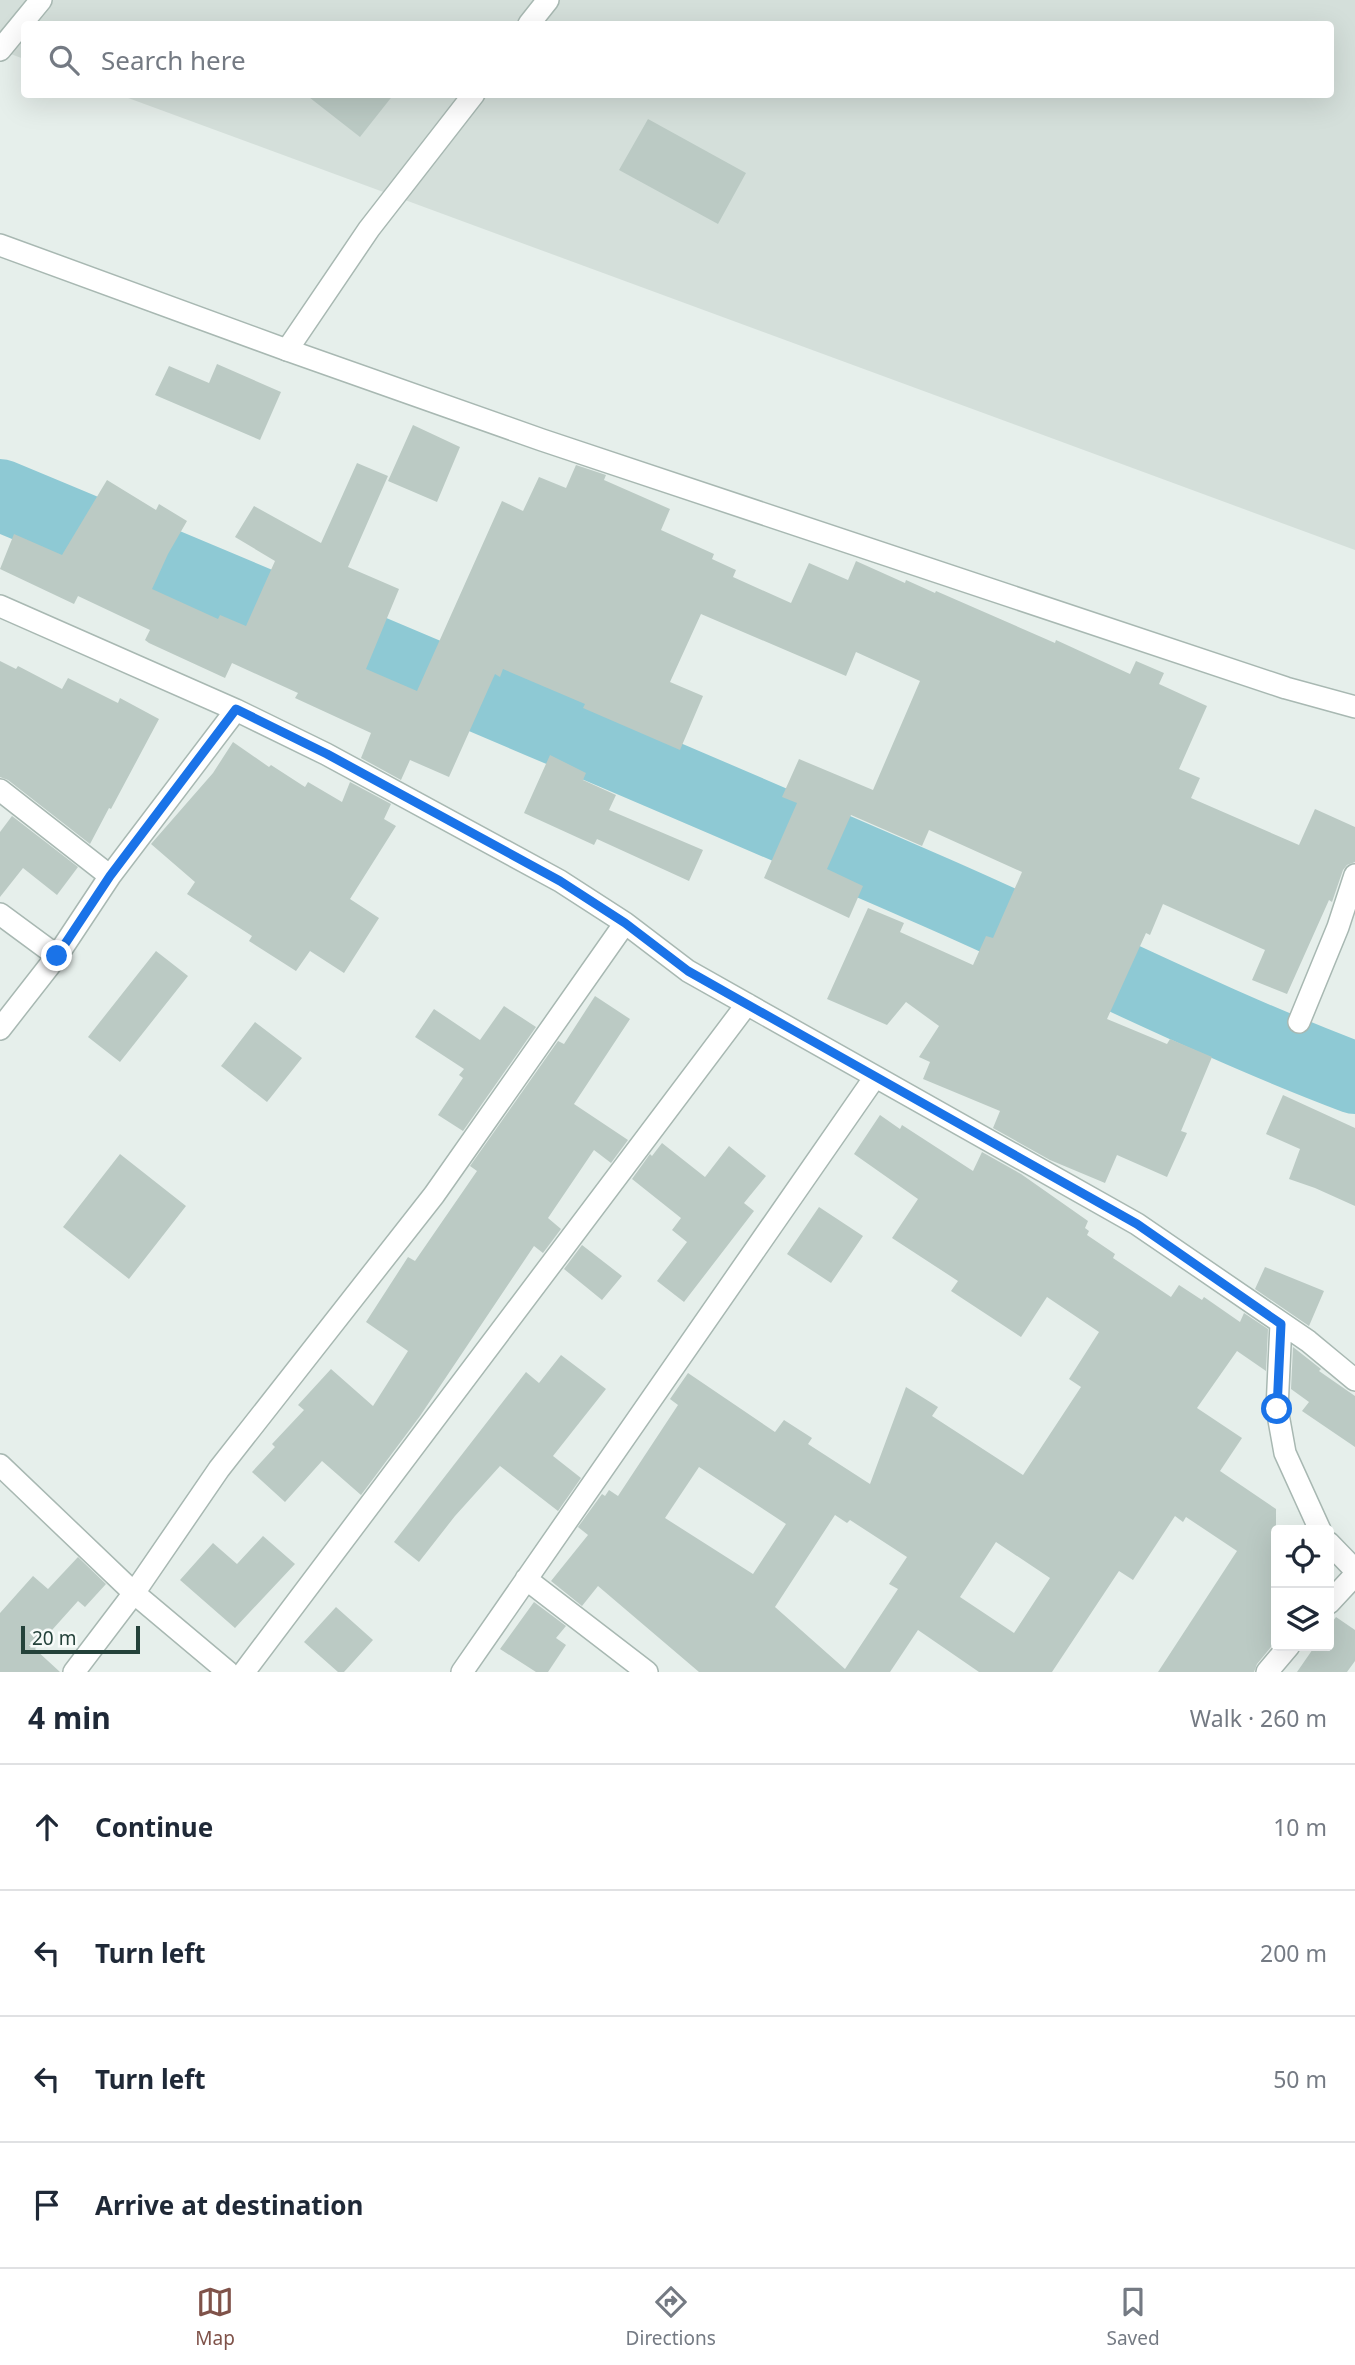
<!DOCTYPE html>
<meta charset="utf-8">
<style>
body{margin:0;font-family:"Noto Sans",sans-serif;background:#f2f2f3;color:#1f2937}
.controls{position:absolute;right:21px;bottom:21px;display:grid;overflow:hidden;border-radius:7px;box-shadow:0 7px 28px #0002}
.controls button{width:63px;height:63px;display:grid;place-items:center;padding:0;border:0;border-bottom:2px solid #e0e1e3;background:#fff;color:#1f2937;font:35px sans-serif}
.scale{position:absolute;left:21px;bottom:18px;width:119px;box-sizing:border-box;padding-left:7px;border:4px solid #24423a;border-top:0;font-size:19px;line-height:24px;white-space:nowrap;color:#24423a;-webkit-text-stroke:5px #f7fbf9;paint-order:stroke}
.stop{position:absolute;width:21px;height:21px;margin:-16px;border:5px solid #1a73e8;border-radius:50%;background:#fff}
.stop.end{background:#1a73e8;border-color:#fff;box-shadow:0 2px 7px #0008}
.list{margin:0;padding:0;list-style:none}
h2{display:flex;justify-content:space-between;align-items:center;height:91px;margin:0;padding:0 28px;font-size:30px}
h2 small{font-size:23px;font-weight:400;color:#747a83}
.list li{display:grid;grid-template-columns:46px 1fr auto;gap:21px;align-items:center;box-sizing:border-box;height:126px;padding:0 28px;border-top:2px solid #e0e1e3}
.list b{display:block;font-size:26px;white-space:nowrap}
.list em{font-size:23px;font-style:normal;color:#747a83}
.icon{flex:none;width:38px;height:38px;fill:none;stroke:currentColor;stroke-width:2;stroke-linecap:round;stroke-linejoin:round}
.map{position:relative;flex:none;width:1355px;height:1672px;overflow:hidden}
.search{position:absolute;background:#fff;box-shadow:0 7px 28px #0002;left:21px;right:21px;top:21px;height:77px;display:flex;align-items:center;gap:18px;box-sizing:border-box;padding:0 24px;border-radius:7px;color:#747a83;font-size:26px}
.sheet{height:595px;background:#fff}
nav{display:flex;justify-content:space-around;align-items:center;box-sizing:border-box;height:98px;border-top:2px solid #e0e1e3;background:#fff;font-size:19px;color:#747a83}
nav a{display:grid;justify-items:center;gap:4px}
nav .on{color:#7f5249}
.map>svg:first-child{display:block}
</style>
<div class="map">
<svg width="1355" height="1672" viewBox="0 0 1355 1672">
<rect width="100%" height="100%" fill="#e6efeb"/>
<path fill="#d4dfda" d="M0,0H1355V550L120,95L1330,94V24H24V59L0,50Z"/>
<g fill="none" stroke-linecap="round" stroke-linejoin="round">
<path stroke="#8ec9d4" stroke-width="72" d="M0,495C310,624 620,755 928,889C1071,951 1209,1023 1355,1078"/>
</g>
<path fill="#bbcac4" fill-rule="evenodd" d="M305,94H394L360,137Z
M648,119L746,173L718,224L619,170Z
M217,364L281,392L260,440L155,395L169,366L209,383Z
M413,425L460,447L437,502L388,481Z
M357,463L388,476L348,567L399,589L366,669L417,691L502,501L523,511L539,477L566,488L576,465L606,475L604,480L670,509L661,530L714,554L712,559L736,570L733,577L791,603L809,563L848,580L856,561L905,583L906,580L935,593L936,591L1055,643L1056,640L1130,674L1136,661L1164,673L1159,684L1207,706L1179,769L1200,778L1191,798L1299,845L1315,809L1355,827V862L1347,865L1343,870L1332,902L1329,900L1287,994L1252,980L1265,950L1163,904L1150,935L1146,933L1107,1019L1167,1044L1170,1039L1212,1057L1181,1131L1187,1133L1167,1177L1117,1155L1105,1183L1050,1160L993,1128L1000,1111L923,1079L930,1062L919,1057L939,1026L906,1002L887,1025L827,999L868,908L904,923L900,932L973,965L986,936L993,938L1022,872L929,830L922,846L851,815L827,869L863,886L849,918L764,878L797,803L782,797L799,759L873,790L920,681L856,652L846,676L701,614L670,682L703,696L680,750L583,708L585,704L503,669L500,677L495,674L449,777L410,760L401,780L361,758L371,733L295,698L298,693L232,663L225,678L149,643L145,640L150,630L78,596L74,604L0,569L14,534L62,555L107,480L156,510L159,504L187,521L168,554L152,589L218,619L220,615L246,626L275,561L235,537L254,506L321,543Z
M0,661L16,669L18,666L62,689L68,678L118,703L120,698L159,719L111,809L109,808L90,844L8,780L0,777Z
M233,742L269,767L271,765L305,787L308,782L342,802L350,782L391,804L384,819L396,826L350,899L379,918L344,973L310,951L296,971L249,941L252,936L187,894L195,882L151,844L213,773Z
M550,755L586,773L583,780L616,795L609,810L703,850L689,881L597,839L594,845L524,813Z
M12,816L78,867L57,895L23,868L0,897V832Z
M156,951L188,976L120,1062L88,1037Z
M595,996L630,1019L574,1104L628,1140L611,1163L594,1150L548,1218L561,1229L543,1253L534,1246L420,1416L361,1495L322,1461L285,1502L252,1472L275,1447L272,1444L304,1410L298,1405L331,1369L373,1406L408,1351L366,1322L408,1257L415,1261L477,1171L470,1166L558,1041L564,1044Z
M504,1006L536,1027L463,1131L438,1115L463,1078L459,1075L464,1069L415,1037L434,1009L480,1040Z
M255,1022L302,1058L267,1102L221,1066Z
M1283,1095L1355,1128V1206L1315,1188L1289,1179L1300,1149L1266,1134Z
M880,1115L900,1129L902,1125L973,1171L982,1152L1021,1174L1088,1221L1085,1228L1089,1231L1087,1235L1115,1254L1113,1258L1171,1297L1179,1285L1202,1300L1204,1297L1240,1322L1244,1313L1268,1329L1266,1371L1237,1351L1197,1408L1242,1438L1220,1471L1276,1509V1641L1257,1664L1254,1672H1158L1237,1551L1186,1517L1183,1522L1175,1516L1133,1580L1119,1571L1052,1672H979L918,1630L890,1672H699L598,1586L582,1606L551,1581L588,1535L578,1527L602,1494L605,1496L609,1490L618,1496L678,1405L670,1399L688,1373L775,1432L784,1420L812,1438L808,1444L870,1484L906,1387L938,1407L932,1416L1023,1475L1081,1387L1069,1379L1099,1332L1047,1297L1021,1337L951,1291L958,1281L892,1238L918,1199L854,1154ZM699,1467L786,1524L753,1574L665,1518ZM835,1515L847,1523L850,1520L907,1557L889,1584L898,1589L845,1669L775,1607ZM996,1542L1050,1578L1014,1633L960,1597Z
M662,1143L705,1177L729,1146L766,1176L744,1203L754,1211L684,1302L657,1281L687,1242L672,1230L681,1218L632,1179L650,1154L652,1156Z
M120,1154L186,1206L129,1279L63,1227Z
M819,1207L863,1236L831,1283L787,1254Z
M582,1245L622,1276L602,1300L564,1269Z
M1265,1267L1324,1291L1309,1326L1255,1289Z
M1293,1347L1321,1369L1319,1371L1355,1396V1447L1302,1411L1309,1402L1291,1389Z
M561,1355L606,1389L553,1456L581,1478L558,1511L500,1466L455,1516L419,1562L394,1542L526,1372L539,1383Z
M263,1536L295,1564L235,1628L180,1580L213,1543L237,1564Z
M78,1557L106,1584L85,1607L78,1601L35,1649L60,1672H0V1613L33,1576L48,1589Z
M534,1602L566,1626L556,1638L566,1645L548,1672H536L500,1649Z
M336,1607L373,1640L344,1672H338L304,1642Z
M1336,1617L1355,1630V1661L1347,1672H1297L1315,1646H1329V1626Z"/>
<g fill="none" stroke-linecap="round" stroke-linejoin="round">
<g stroke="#a8b8b2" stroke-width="24">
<path id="lane" d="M529,24L548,0
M287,350L369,229L474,94"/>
</g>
<g stroke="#a8b8b2" stroke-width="24">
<path id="street" d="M0,50L41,0
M0,245L287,350L542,440L1286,688L1355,707
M0,606L236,710L326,754L560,881L625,923L688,971L1137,1224L1308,1341L1355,1380
M0,790L110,876
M0,914L57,956
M1299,1022L1338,927L1355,875
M0,1029L57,956L110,876L236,710
M1281,1323L1277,1409L1285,1453L1320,1530
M0,1465L134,1593L228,1672
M1329,1543L1355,1570
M526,1579L647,1672
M1329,1603L1355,1575
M74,1672L134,1593L219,1469L434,1195L625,923
M244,1672L747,1004
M462,1672L875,1077
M1267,1672L1289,1646"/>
</g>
<use href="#lane" stroke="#fff" stroke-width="21"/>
<use href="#street" stroke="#fff" stroke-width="21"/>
</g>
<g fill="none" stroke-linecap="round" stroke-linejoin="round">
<path stroke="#1a73e8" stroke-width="9" d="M57,956L110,876L236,709L327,754L560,881L625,923L688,971L1137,1224L1281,1324L1277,1409"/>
</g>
</svg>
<div class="controls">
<button><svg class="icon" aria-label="locate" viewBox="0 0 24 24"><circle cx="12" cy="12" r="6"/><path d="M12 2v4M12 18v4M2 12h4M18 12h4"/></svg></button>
<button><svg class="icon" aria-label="layers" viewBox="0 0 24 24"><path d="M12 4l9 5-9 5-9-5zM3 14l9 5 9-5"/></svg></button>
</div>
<div class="scale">20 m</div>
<div class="stop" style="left:1277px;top:1409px"></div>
<div class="stop end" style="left:57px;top:956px"></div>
<div class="search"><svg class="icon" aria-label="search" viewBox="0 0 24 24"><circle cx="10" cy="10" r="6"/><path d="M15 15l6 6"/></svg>Search here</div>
</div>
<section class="sheet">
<h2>4 min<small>Walk · 260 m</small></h2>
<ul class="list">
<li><svg class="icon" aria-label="ahead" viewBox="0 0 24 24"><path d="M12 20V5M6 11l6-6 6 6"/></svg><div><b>Continue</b></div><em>10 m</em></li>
<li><svg class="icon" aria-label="left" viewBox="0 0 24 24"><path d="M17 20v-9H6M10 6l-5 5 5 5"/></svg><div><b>Turn left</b></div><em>200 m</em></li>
<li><svg class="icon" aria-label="left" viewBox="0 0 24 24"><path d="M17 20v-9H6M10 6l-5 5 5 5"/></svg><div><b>Turn left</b></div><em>50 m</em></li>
<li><svg class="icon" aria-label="arrive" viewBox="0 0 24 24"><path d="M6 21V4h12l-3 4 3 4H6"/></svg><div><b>Arrive at destination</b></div></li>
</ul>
</section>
<nav>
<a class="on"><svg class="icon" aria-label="map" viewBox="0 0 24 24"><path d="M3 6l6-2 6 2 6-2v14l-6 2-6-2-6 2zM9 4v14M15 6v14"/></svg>Map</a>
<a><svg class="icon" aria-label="directions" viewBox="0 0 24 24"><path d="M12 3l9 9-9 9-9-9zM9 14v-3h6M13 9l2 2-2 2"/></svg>Directions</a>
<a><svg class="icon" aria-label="saved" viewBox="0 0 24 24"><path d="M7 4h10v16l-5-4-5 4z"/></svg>Saved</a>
</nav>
